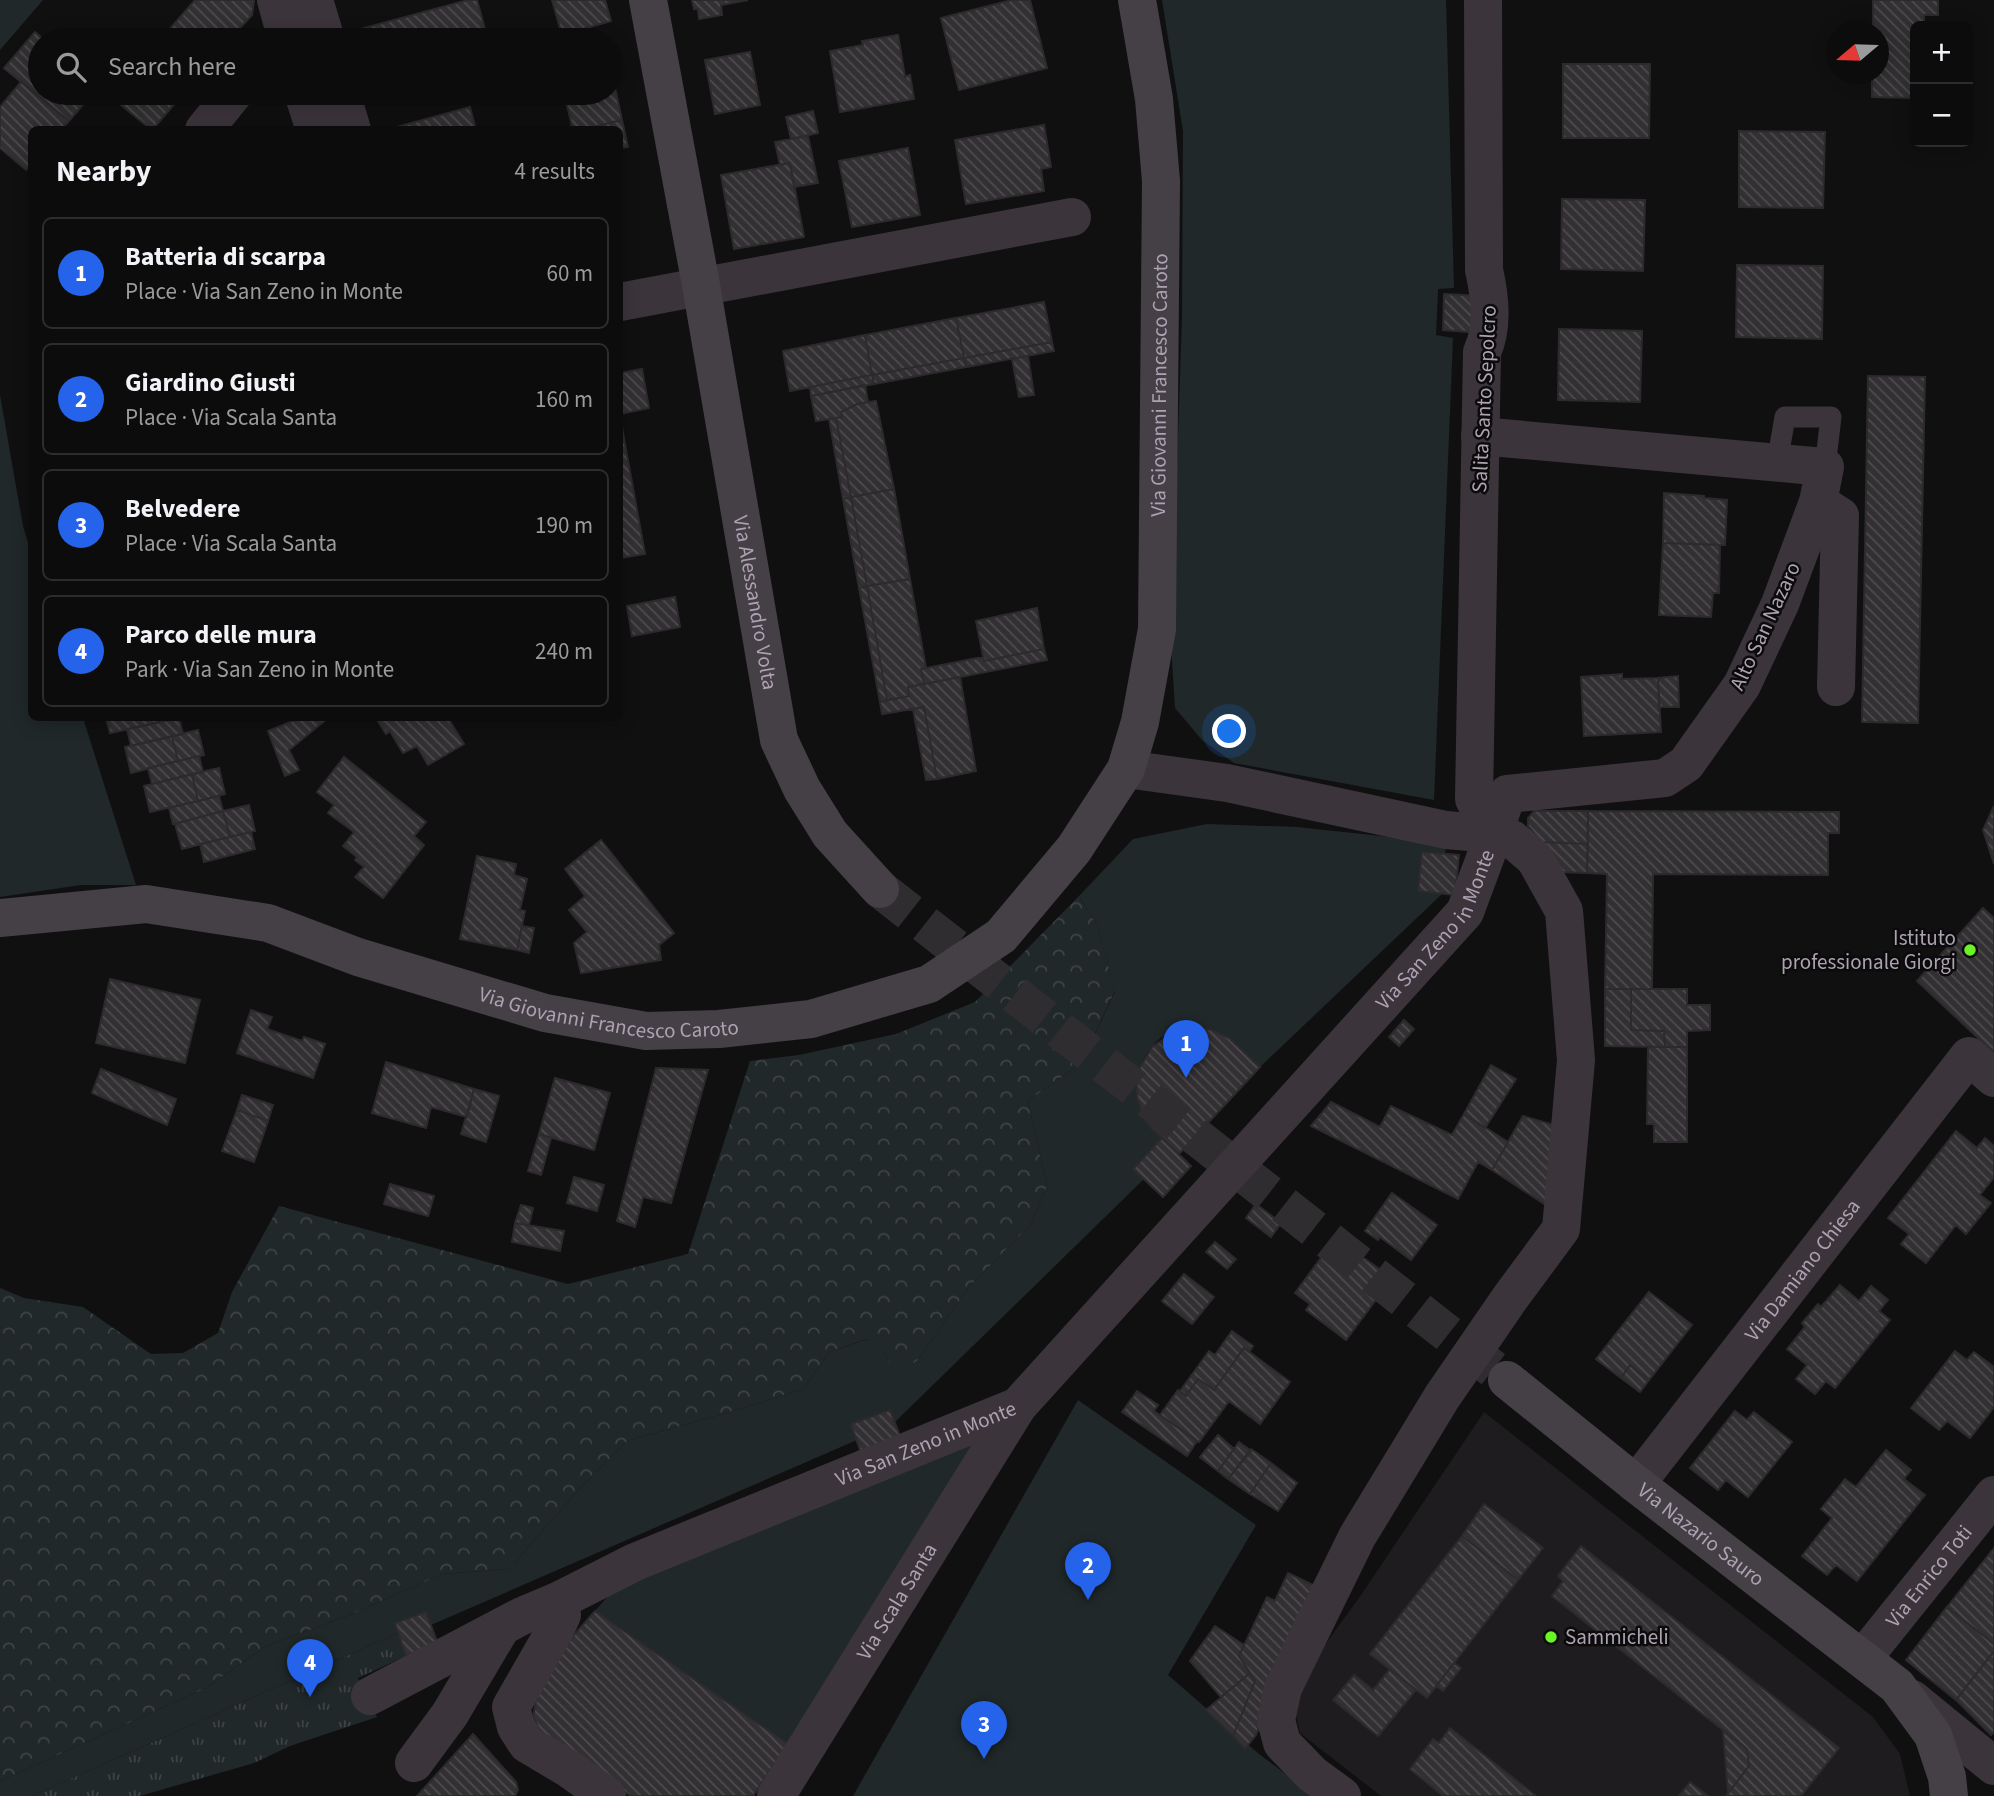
<!DOCTYPE html>
<meta charset="utf-8">
<style>
body{margin:0;font-family:"Source Sans 3",sans-serif;background:#161516;color:#f1f3f6}
.controls{position:absolute;right:21px;top:21px;display:grid;overflow:hidden;border-radius:10px;box-shadow:0 4px 18px #0003}
.controls button{width:63px;height:63px;display:grid;place-items:center;padding:0;border:0;border-bottom:2px solid #2d2c2e;background:#0d0c0d;color:#f1f3f6;font:35px sans-serif}
.compass{position:absolute;left:1826px;top:21px;width:63px;height:63px;border-radius:50%;background:#0d0c0d;box-shadow:0 4px 18px #0003;rotate:251deg}
.you{position:absolute;left:1230px;top:732px;width:24px;height:24px;margin:-18px;border:5px solid #fff;border-radius:50%;background:#1a73e8;box-shadow:0 0 0 10px #1a73e833}
.badge{display:grid;place-items:center;width:46px;height:46px;border-radius:50%;background:#2563eb;color:#fff;font-size:23px;font-weight:700}
.pin{position:absolute;translate:-50% -58px;filter:drop-shadow(0 2px 4px #0008)}
.pin::after{content:'';position:absolute;top:37px;width:24px;height:21px;background:inherit;clip-path:polygon(0 0,100% 0,50% 100%)}
.list{margin:0;padding:0;list-style:none}
h2{display:flex;justify-content:space-between;align-items:center;height:91px;margin:0;padding:0 28px;font-size:30px}
h2 small{font-size:23px;font-weight:400;color:#9a9b9d}
.list li{display:grid;grid-template-columns:46px 1fr auto;gap:21px;align-items:center;box-sizing:border-box;height:112px;margin:0 14px 14px;padding:0 14px;border:2px solid #2d2c2e;border-radius:10px}
.list b{display:block;font-size:26px;white-space:nowrap}
.list p{margin:0;font-size:23px;white-space:nowrap;color:#9a9b9d}
.list em{font-size:23px;font-style:normal;color:#9a9b9d}
.icon{flex:none;width:38px;height:38px;fill:none;stroke:currentColor;stroke-width:2;stroke-linecap:round;stroke-linejoin:round}
.map{position:relative;flex:none;width:1994px;height:1796px;overflow:hidden}
.search{position:absolute;background:#0d0c0d;box-shadow:0 4px 18px #0003;left:28px;top:28px;width:595px;height:77px;display:flex;align-items:center;gap:18px;box-sizing:border-box;padding:0 24px;border-radius:38px;color:#9a9b9d;font-size:26px}
.panel{position:absolute;background:#0d0c0d;box-shadow:0 4px 18px #0003;left:28px;top:126px;width:595px;height:595px;border-radius:10px}
.map>svg:first-child{display:block}
</style>
<div class="map">
<svg width="1994" height="1796" viewBox="0 0 1994 1796">
<defs>
<pattern id="forest-crowns" width="20" height="18" patternUnits="userSpaceOnUse" patternTransform="scale(1.75)"><rect width="20" height="18" fill="#202829"/><path d="M2 6a3 3 0 1 1 6 0M12 15a3 3 0 1 1 6 0" fill="none" stroke="#3e4446"/></pattern>
<pattern id="park-tufts" width="24" height="20" patternUnits="userSpaceOnUse" patternTransform="scale(1.75)"><rect width="24" height="20" fill="#202829"/><path d="M3 7l-1-3M5 7V3M7 7l1-3M15 17l-1-3M17 17v-4M19 17l1-3" fill="none" stroke="#3e4446"/></pattern>
<pattern id="building-back-hatch" width="6" height="6" patternUnits="userSpaceOnUse" patternTransform="scale(1.75)"><rect width="6" height="6" fill="#333033"/><path d="M-1 5l2 2M0 0l6 6M5-1l2 2" fill="none" stroke="#4e4b4e"/></pattern>
</defs>
<rect width="100%" height="100%" fill="#111011"/>
<path fill="#1e1c1e" d="M1484,1412L1873,1717L1900,1754L1910,1796H1381L1300,1733L1292,1699L1302,1676L1359,1598Z"/>
<path fill="#202829" d="M0,0H43L0,50Z
M1162,0H1446L1454,288L1438,289L1436,335L1453,338L1434,800L1234,763L1202,740L1175,708L1171,646L1182,317L1183,131Z
M0,395L23,526L31,553L32,718H83L136,885H81L0,897Z
M1207,824L1297,827L1446,843L1445,854L1422,852L1418,891L1442,894L1260,1067C1245,1053 1232,1037 1213,1031C1150,1010 1108,1091 1162,1138L1133,1168L1144,1179L895,1422L890,1410L857,1440L431,1625L426,1612L395,1623L398,1633L32,1796H0V1781L206,1688L266,1646L350,1615L442,1574L509,1569L580,1488L627,1441L723,1414L803,1389L830,1352L868,1339L885,1354L894,1373L917,1361L968,1288L1031,1224L1047,1186L1028,1101L1081,1063L1115,992L1098,927L1079,896L1133,839Z
M1078,1400L1256,1525L1168,1675L1259,1754L1315,1796H853Z
M976,1440L788,1744L595,1611L616,1587Z"/>
<path fill="url(#forest-crowns)" d="M1079,896L1098,927L1115,991L1081,1063L1028,1101L1047,1186L1031,1224L968,1288L917,1361L894,1374L885,1354L867,1339L830,1352L803,1389L723,1414L627,1441L580,1488L509,1569L442,1574L350,1615L266,1646L206,1688L0,1781V1288L24,1298L83,1307L151,1354L183,1353L218,1333L232,1292L279,1206L568,1284L688,1254L750,1061L799,1055L896,1034L975,1002Z"/>
<path fill="url(#park-tufts)" d="M398,1633L406,1656L358,1678L377,1717L290,1746L254,1763L140,1796H32Z"/>
<path fill="url(#building-back-hatch)" stroke="#2d2a2d" stroke-width="2" d="M195,0H254L252,15L229,40H160Z
M468,0H477L488,40H364L361,29Z
M552,0H605L611,21L562,35Z
M692,0H748L721,5L722,15L699,19L698,9H694Z
M1012,0H1030L1047,68L959,90L941,18Z
M1873,0H1938V15H1924V26H1915V98L1872,97V74H1878V32H1873Z
M35,32L44,40H40V93H93L69,121L4,68Z
M898,35L905,77L910,75L914,99L840,112L830,51L863,45L862,41Z
M750,52L760,105L715,114L705,60Z
M1563,64H1650L1649,138H1563Z
M611,69L622,120L580,130H558L572,126L564,93H611Z
M21,82L69,121L61,130H32V164L26,170L0,148V107Z
M115,93H184L152,130L111,97Z
M470,107L476,130H386Z
M813,111L818,133L791,139L786,117Z
M622,120L628,147L620,148V130H580Z
M1044,125L1051,167L1041,169L1044,191L966,204L955,140Z
M1739,131L1825,132L1823,208L1739,207Z
M808,136L818,183L794,187L790,163L780,165L775,142Z
M908,148L920,215L852,227L839,161Z
M790,163L804,237L734,249L721,175Z
M1562,199L1645,200L1643,271L1561,269Z
M1737,265L1823,266L1822,339L1736,337Z
M1444,294L1482,296L1480,333L1443,330Z
M1044,302L1052,342L964,358L956,318Z
M956,318L964,358L872,375L865,335Z
M1559,329L1642,331L1640,402L1558,400Z
M865,335L872,375L790,391L783,351Z
M1052,342L1054,351L966,367L964,358Z
M1028,356L1034,395L1019,397L1012,359Z
M964,358L966,367L874,384L872,375Z
M642,369L649,408L620,414L623,433L620,434V373Z
M872,375L874,384L811,396L810,387Z
M1868,376L1925,377L1918,723L1862,722Z
M865,385L868,402L857,404L841,412L842,417L816,421L811,396Z
M876,401L894,489L851,497L836,418L842,417L841,412L857,404Z
M836,418L851,497L843,499L829,419Z
M623,433L645,554L620,558V434Z
M894,489L910,579L867,586L851,497Z
M1664,493L1704,496V498L1727,500L1725,545L1663,543Z
M851,497L867,586L859,588L843,499Z
M1663,543L1720,545L1719,593H1713L1711,617L1659,615Z
M910,579L926,668L921,669L924,684L908,687L909,696L887,700L867,586Z
M867,586L887,700L880,702L859,588Z
M675,597L680,627L632,636L627,606Z
M1037,608L1044,649L984,661L976,621Z
M1044,649L1047,660L924,684L921,669L983,657L984,661Z
M1622,674V679L1658,678L1661,732L1584,736L1581,677Z
M1678,676L1679,707H1659L1658,678Z
M960,677L976,771L937,779L924,707L882,714L880,702L909,696L908,687Z
M924,707L937,779L926,780L913,709Z
M106,718H156L157,723L110,733Z
M179,718L183,734L131,746L127,729Z
M300,718H328L289,750L299,770L285,776L268,731Z
M376,718H448L464,744L428,765L417,746L403,753L390,731L386,734Z
M198,730L204,755L178,761L172,736Z
M172,736L178,761L131,773L125,747Z
M199,756L203,772L152,784L148,768Z
M344,757L426,822L414,836L424,845L383,898L355,877L364,867L355,860L357,857L343,846L354,832L328,813L334,805L317,792Z
M219,768L225,794L198,801L192,774Z
M192,774L198,801L150,812L144,786Z
M219,796L223,811L173,824L169,808Z
M249,805L255,831L230,837L223,811Z
M1994,806V864L1983,830Z
M223,811L230,837L182,849L175,824Z
M1534,811H1588V844L1541,842L1528,826V818Z
M1588,811L1839,812V833H1828V875L1653,874L1652,989H1605L1607,874L1587,873Z
M251,832L255,849L204,862L200,844Z
M601,840L674,933L659,945L661,960L581,973L574,943L587,932L569,910L585,896L565,869Z
M1541,842L1588,844L1587,873L1560,872Z
M1422,852L1459,855L1455,895L1418,891Z
M477,856L516,864L514,875L527,879L520,910L525,911L517,950L460,939Z
M1983,908L1994,918V1053L1917,981Z
M522,926L534,928L529,953L517,950Z
M110,979L200,1000L185,1063L96,1043Z
M1605,989H1631V1030L1664,1031L1665,1047L1605,1046Z
M1631,989H1687V1005H1710V1030L1687,1031V1047H1665L1664,1031L1631,1030Z
M251,1010L272,1017L267,1029L302,1041L304,1037L325,1044L313,1078L237,1053Z
M1404,1020L1414,1029L1399,1046L1389,1037Z
M1198,1028L1212,1030L1229,1038L1260,1067L1179,1154L1151,1128L1143,1116L1137,1096V1081L1139,1069L1152,1047L1171,1034Z
M1648,1047H1687V1142H1654V1124H1647Z
M386,1062L474,1089L467,1117L431,1107L426,1128L372,1113Z
M1491,1065L1516,1079L1485,1128L1464,1114Z
M656,1068L708,1070L671,1203L643,1197L635,1227L617,1221Z
M101,1069L176,1099L167,1125L92,1093Z
M555,1078L610,1093L594,1150L539,1134Z
M474,1089L499,1096L486,1142L461,1134Z
M242,1095L273,1105L268,1121L237,1110Z
M1331,1102L1380,1127L1391,1106L1452,1135L1464,1114L1508,1142L1492,1170L1478,1162L1458,1199L1311,1126Z
M237,1110L268,1121L254,1162L222,1151Z
M1523,1116L1560,1127L1546,1205L1492,1170Z
M1956,1131L1977,1148L1985,1138L1994,1146V1177L1980,1195L1991,1203L1966,1234L1956,1225L1926,1263L1901,1244L1909,1234L1888,1218Z
M539,1134L551,1138L541,1175L528,1171Z
M1162,1138L1191,1166L1163,1197L1133,1169Z
M574,1177L604,1185L597,1211L567,1203Z
M390,1184L434,1196L428,1216L384,1204Z
M1392,1193L1437,1225L1411,1260L1380,1237L1378,1240L1365,1231Z
M1256,1204L1281,1223L1271,1237L1246,1218Z
M521,1205L533,1208L529,1225L515,1223Z
M515,1223L564,1231L560,1251L512,1242Z
M1215,1242L1236,1259L1227,1269L1206,1252Z
M1332,1243L1347,1254L1351,1249L1392,1278L1346,1340L1306,1310L1310,1304L1295,1293Z
M1184,1274L1214,1297L1192,1324L1162,1301Z
M1840,1285L1859,1301L1871,1286L1888,1300L1879,1311L1890,1320L1835,1388L1826,1381L1815,1394L1796,1379L1807,1365L1787,1349L1805,1327L1802,1323L1818,1304L1821,1307Z
M1649,1292L1692,1325L1649,1380L1630,1365L1621,1378L1596,1359Z
M1232,1331L1253,1346L1249,1352L1244,1348L1214,1390L1198,1379L1186,1396L1180,1391L1209,1351L1215,1355Z
M1244,1348L1290,1382L1260,1424L1229,1401L1199,1442L1160,1415L1178,1390L1186,1396L1198,1379L1214,1390Z
M1955,1351L1967,1360L1974,1352L1994,1367V1407L1970,1438L1947,1421L1939,1430L1911,1408Z
M1630,1365L1649,1380L1640,1392L1621,1378Z
M1137,1391L1158,1405L1154,1411L1197,1441L1187,1456L1122,1412Z
M890,1410L902,1441L862,1456L851,1424Z
M1735,1411L1747,1420L1754,1412L1792,1442L1748,1497L1726,1480L1718,1490L1690,1468Z
M1218,1435L1234,1449L1218,1471L1200,1457Z
M1239,1442L1251,1451L1228,1479L1218,1471Z
M1251,1449L1271,1463L1250,1494L1228,1479Z
M1886,1450L1911,1470L1904,1479L1925,1495L1857,1581L1836,1565L1827,1575L1802,1556L1832,1518L1821,1509L1845,1479L1856,1487Z
M1271,1463L1297,1483L1278,1511L1250,1494Z
M1484,1504L1543,1548L1518,1580L1462,1536Z
M1462,1536L1518,1580L1427,1698L1370,1654Z
M1581,1546L1839,1748L1801,1796H1726L1749,1766L1747,1749L1552,1596L1563,1581L1558,1576Z
M1994,1548V1644L1947,1607Z
M1288,1573L1319,1588L1256,1735L1245,1749L1233,1736L1255,1681L1239,1656L1267,1597L1275,1601Z
M1947,1607L1994,1644V1651L1956,1700L1906,1660Z
M595,1611L788,1744L753,1796H631L543,1737L533,1717L538,1689L573,1636Z
M426,1612L438,1644L406,1656L395,1623Z
M1215,1626L1244,1645L1239,1656L1250,1673L1221,1697L1190,1661Z
M1994,1651V1732L1991,1735L1956,1700Z
M1454,1663L1461,1668L1443,1691L1436,1686Z
M1390,1669L1416,1690L1378,1736L1333,1700L1354,1675L1373,1690Z
M1250,1673L1255,1681L1233,1736L1206,1710Z
M1450,1728L1536,1796H1443L1410,1769L1433,1739L1439,1743Z
M1723,1730L1747,1749L1749,1766L1728,1793Z
M473,1734L516,1782L518,1790L515,1796H417Z
M1690,1782L1708,1796H1679Z"/>
<g fill="none" stroke-linecap="round" stroke-linejoin="round">
<path stroke="#302d31" stroke-width="38" stroke-dasharray="38 19" stroke-linecap="butt" d="M880,889L1507,1380"/>
<path stroke="#3b353b" stroke-width="21" d="M1777,463L1785,417H1831L1825,467"/>
<g stroke="#3b353b" stroke-width="38">
<path d="M276,0L287,40"/>
<path d="M314,0L326,40"/>
<path d="M1483,0L1484,270C1490,296 1494,327 1482,352L1474,799L1494,834"/>
<path d="M303,93L315,130"/>
<path d="M341,93L352,130"/>
<path d="M204,130L234,93"/>
<path d="M620,302L1072,217"/>
<path d="M1480,436L1825,467L1818,502L1780,604L1742,685L1686,764L1665,778L1507,794L1494,834"/>
<path d="M1818,502L1840,516L1836,687"/>
<path d="M1126,769L1227,783L1446,830L1494,834"/>
<path id="s1" d="M1636,1484L1969,1056L1994,1078"/>
<path d="M560,1600L562,1615L555,1630L511,1707L516,1727L527,1744L569,1769L607,1796"/>
<path id="s2" d="M1863,1658L1994,1495"/>
<path id="s3" d="M370,1696L522,1616L560,1600L635,1562L1018,1406L1465,912L1494,834L1512,839L1535,859L1564,911L1576,1060L1561,1229L1510,1298L1442,1397L1357,1537L1283,1688L1276,1720L1282,1743L1312,1774L1342,1796"/>
<path d="M1912,1699L1994,1766"/>
<path d="M414,1763L450,1714L501,1628"/>
<path id="s4" d="M776,1796L1018,1406"/>
</g>
<g stroke="#453f46" stroke-width="38">
<path id="s5" d="M648,0L701,285L779,740L802,789L830,834L880,889"/>
<path id="s6" d="M0,918L146,904L268,923L358,957L545,1013L646,1031L719,1029L811,1019L929,984L1001,936L1074,849L1126,769L1140,722L1157,629L1161,181L1154,99L1137,0"/>
<path id="s7" d="M1507,1380L1636,1484L1897,1686L1933,1735L1947,1777L1949,1796"/>
</g>
</g>
<g fill="#6af326" stroke="#0c0b0c" stroke-width="2.5">
<circle cx="1970" cy="950" r="7"/>
<circle cx="1551" cy="1637" r="7"/>
</g>
<g text-anchor="middle" dominant-baseline="central" stroke-width="5" stroke-linejoin="round" paint-order="stroke">
<g font-size="21" fill="#ada1b2" stroke="#0c0b0c">
<text stroke="none"><textPath href="#s6" startOffset="1636">Via Giovanni Francesco Caroto</textPath></text>
<text transform="translate(1484 399) rotate(-87)">Salita Santo Sepolcro</text>
<text stroke="none"><textPath href="#s5" startOffset="612">Via Alessandro Volta</textPath></text>
<text transform="translate(1765 626) rotate(-65)">Alto San Nazaro</text>
<text stroke="none"><textPath href="#s3" startOffset="1346">Via San Zeno in Monte</textPath></text>
<text stroke="none"><textPath href="#s6" startOffset="625">Via Giovanni Francesco Caroto</textPath></text>
<text stroke="none"><textPath href="#s1" startOffset="271">Via Damiano Chiesa</textPath></text>
<text stroke="none"><textPath href="#s3" startOffset="611">Via San Zeno in Monte</textPath></text>
<text stroke="none"><textPath href="#s7" startOffset="248">Via Nazario Sauro</textPath></text>
<text stroke="none"><textPath href="#s2" startOffset="105">Via Enrico Toti</textPath></text>
<text stroke="none"><textPath href="#s4" startOffset="229">Via Scala Santa</textPath></text>
</g>
<g font-size="21" fill="#ada1b2" stroke="#0c0b0c" text-anchor="end">
<text x="1956" y="938">Istituto<tspan x="1956" dy="24">professionale Giorgi</tspan></text>
<text x="1565" y="1637" text-anchor="start">Sammicheli</text>
</g>
</g>
</svg>
<div class="controls">
<button>+</button>
<button>−</button>
</div>
<svg class="compass" viewBox="-18 -18 36 36"><path d="M0-13l5 13h-10z" fill="#e53935"/><path d="M0 13l5-13h-10z" fill="#9a9b9d"/></svg>
<div class="you"></div>
<div class="pin badge" style="left:1186px;top:1078px">1</div>
<div class="pin badge" style="left:1088px;top:1600px">2</div>
<div class="pin badge" style="left:984px;top:1759px">3</div>
<div class="pin badge" style="left:310px;top:1697px">4</div>
<div class="search"><svg class="icon" aria-label="search" viewBox="0 0 24 24"><circle cx="10" cy="10" r="6"/><path d="M15 15l6 6"/></svg>Search here</div>
<section class="panel">
<h2>Nearby<small>4 results</small></h2>
<ul class="list">
<li><span class="badge">1</span><div><b>Batteria di scarpa</b><p>Place · Via San Zeno in Monte</p></div><em>60 m</em></li>
<li><span class="badge">2</span><div><b>Giardino Giusti</b><p>Place · Via Scala Santa</p></div><em>160 m</em></li>
<li><span class="badge">3</span><div><b>Belvedere</b><p>Place · Via Scala Santa</p></div><em>190 m</em></li>
<li><span class="badge">4</span><div><b>Parco delle mura</b><p>Park · Via San Zeno in Monte</p></div><em>240 m</em></li>
</ul>
</section>
</div>
